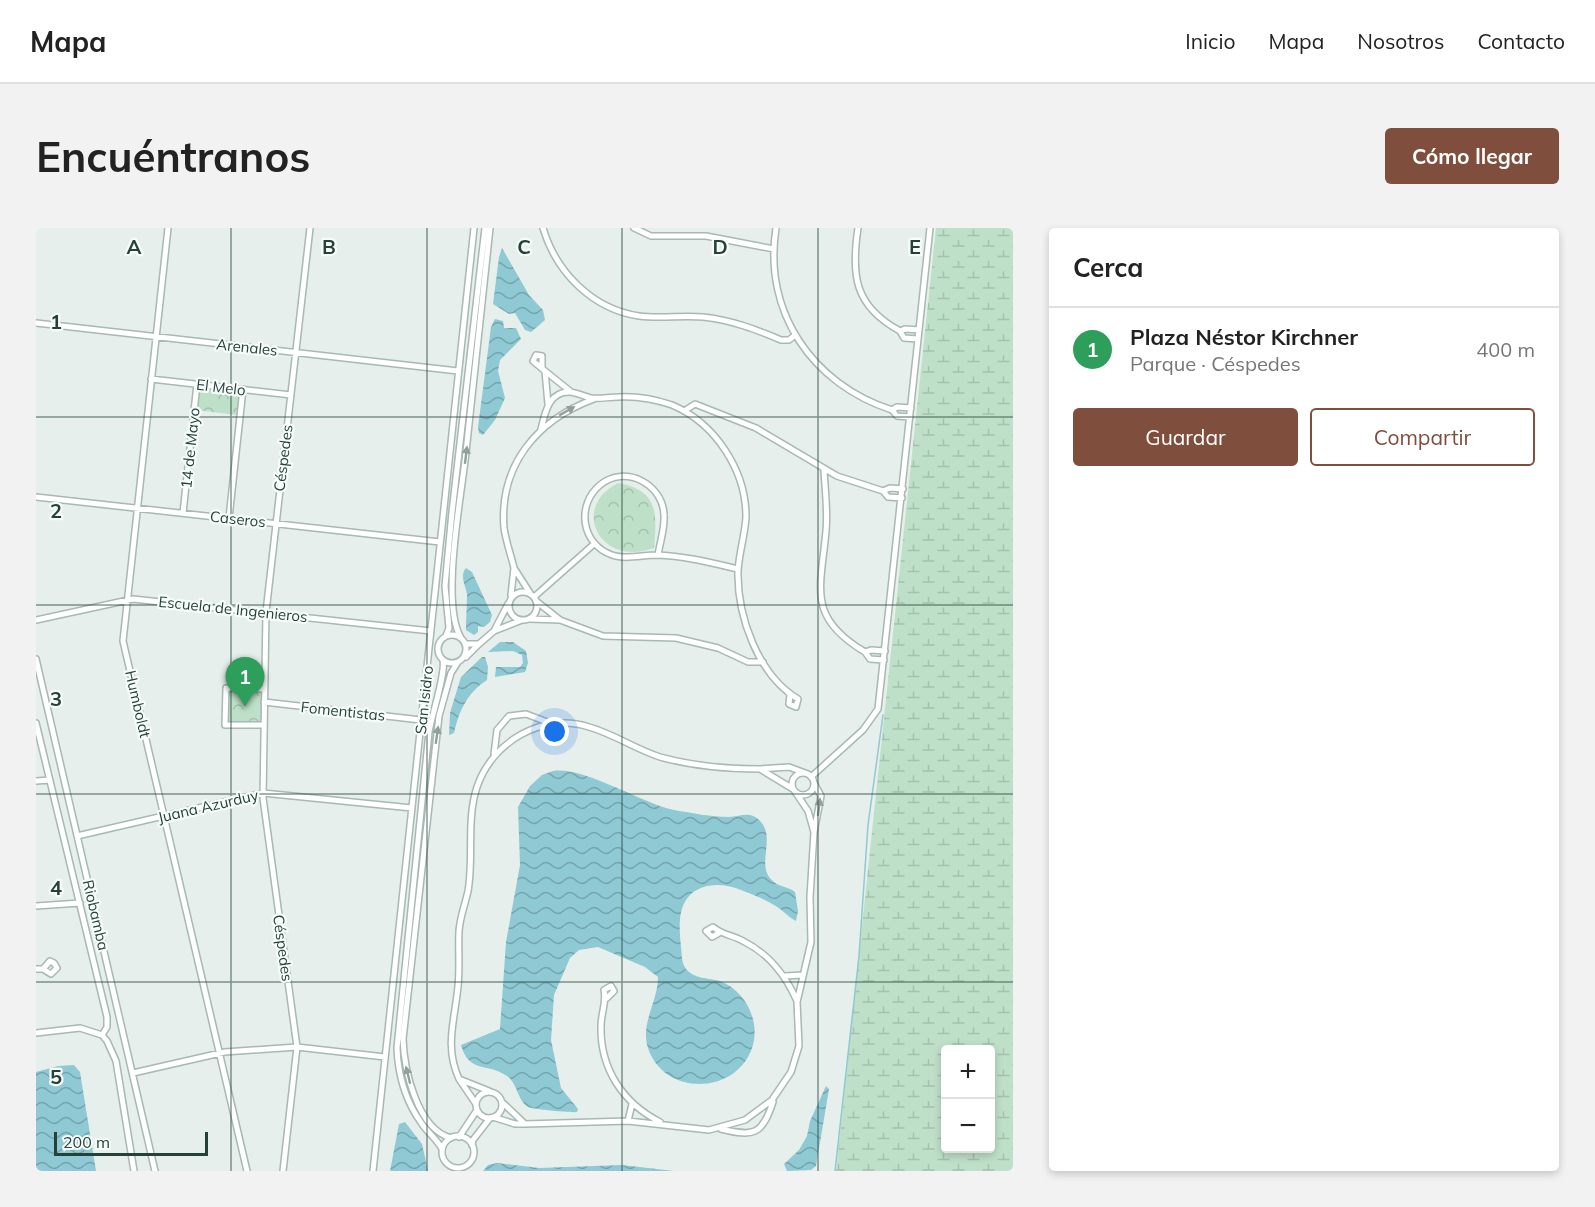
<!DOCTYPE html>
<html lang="es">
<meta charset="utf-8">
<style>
body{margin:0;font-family:Mulish,sans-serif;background:#f2f2f2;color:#222}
.controls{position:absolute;right:18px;bottom:18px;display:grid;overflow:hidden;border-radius:6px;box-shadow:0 3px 9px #0003}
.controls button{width:54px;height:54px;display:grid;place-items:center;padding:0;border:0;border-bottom:2px solid #e0e0e0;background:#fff;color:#222;font:30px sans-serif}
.scale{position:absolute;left:18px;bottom:15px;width:154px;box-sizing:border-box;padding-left:6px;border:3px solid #24423a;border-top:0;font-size:16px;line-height:21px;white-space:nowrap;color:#24423a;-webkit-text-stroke:4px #f7fbf9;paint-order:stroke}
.you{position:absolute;left:519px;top:504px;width:21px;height:21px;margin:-15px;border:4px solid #fff;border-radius:50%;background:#1a73e8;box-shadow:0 0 0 9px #1a73e833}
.badge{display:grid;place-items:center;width:39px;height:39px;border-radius:50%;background:#804e3d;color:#fff;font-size:20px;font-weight:700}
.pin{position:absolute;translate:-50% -50px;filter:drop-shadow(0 2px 3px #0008)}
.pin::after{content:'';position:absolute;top:32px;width:21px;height:18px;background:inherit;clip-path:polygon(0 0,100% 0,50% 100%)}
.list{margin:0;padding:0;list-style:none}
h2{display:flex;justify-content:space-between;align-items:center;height:78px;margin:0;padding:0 24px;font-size:26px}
h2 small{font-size:20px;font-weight:400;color:#767676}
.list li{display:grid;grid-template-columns:39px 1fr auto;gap:18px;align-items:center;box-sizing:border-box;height:84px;padding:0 24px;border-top:2px solid #e0e0e0}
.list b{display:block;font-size:22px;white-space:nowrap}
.list p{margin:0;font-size:20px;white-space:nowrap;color:#767676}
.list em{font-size:20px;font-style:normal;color:#767676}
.actions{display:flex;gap:12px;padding:18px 24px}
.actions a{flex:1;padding:14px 0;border:2px solid #804e3d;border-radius:6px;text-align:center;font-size:21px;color:#804e3d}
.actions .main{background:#804e3d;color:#fff}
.map{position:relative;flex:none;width:977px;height:943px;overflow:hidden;border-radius:6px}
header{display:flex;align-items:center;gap:36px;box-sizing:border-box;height:84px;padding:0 30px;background:#fff;border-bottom:2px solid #e0e0e0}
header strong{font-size:28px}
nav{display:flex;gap:33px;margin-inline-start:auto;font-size:21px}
.intro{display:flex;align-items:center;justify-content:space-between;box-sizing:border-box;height:144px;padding:0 36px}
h1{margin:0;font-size:42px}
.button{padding:15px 27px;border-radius:6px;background:#804e3d;color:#fff;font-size:21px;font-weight:700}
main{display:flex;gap:36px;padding:0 36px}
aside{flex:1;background:#fff;border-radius:6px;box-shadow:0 3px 9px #0003}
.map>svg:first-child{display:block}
</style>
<header>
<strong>Mapa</strong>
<nav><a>Inicio</a><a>Mapa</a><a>Nosotros</a><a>Contacto</a></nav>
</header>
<div class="intro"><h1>Encuéntranos</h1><a class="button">Cómo llegar</a></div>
<main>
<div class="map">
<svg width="977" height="943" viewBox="0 0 977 943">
<defs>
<pattern id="wetland-marsh" width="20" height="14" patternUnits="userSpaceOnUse" patternTransform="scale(1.5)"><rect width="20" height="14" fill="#bfe0c8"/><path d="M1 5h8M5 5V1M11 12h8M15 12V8" fill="none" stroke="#a4c1ad"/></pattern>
<pattern id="park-crowns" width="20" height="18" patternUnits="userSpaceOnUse" patternTransform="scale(1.5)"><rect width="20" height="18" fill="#bfe0c8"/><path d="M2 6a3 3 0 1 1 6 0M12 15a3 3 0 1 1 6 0" fill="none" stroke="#a4c1ad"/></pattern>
<pattern id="water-waves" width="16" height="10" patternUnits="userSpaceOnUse" patternTransform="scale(1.5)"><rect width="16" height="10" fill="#8ec9d4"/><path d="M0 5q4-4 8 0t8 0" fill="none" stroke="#74a5ad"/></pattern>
</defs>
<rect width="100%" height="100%" fill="#e6efeb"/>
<path fill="url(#wetland-marsh)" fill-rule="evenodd" d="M900,0H977V943H800ZM909,822H954V920H909Z"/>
<path fill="url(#park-crowns)" d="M166,159L202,164L204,166L201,187L160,182L163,161Z
M582,255C623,262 621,286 618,320C563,340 534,279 582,255Z
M193,462L226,463L225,495H192Z"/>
<path fill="url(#water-waves)" d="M466,20L493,67L507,82L509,92L495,104L489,102L479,85L473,86L457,76L463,29Z
M459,91L467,93L468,100H480L485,111L464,132L462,143L469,170L459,192L447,207L443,205L442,199L455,99Z
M430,340L436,344L456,387L454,394L448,399L442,398V404L438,407L430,402C430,393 431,374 431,367C430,358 423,348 430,340Z
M464,414H477L490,423L492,435L489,444L459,449L460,439H484L487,435L486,427L477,423L452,424Z
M446,429H449L452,439L451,452C431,465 423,483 418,505L413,507L414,485L425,449Z
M517,543C547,538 605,575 638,582C656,585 675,589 693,589C704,589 713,583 722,591C743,609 717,638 738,654C744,659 753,659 759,664L762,683L760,693C752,689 746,681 738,677C728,671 716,666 705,662C691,657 679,655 665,660C640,670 643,698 645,719C646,726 645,735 650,741C658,751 673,750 684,753C710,763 725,794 716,820C700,867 628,869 612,820C604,795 622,774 622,749L609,739L562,719L543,722L534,730L518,767L515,812L525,860L542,881L541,884C536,885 496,881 492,879C481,872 482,856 471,848C451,834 433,846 425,817L464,801L470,714L484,637L482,579L494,558L506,547Z
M38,837L44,844L60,943H0V844L22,838Z
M790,858L793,861L780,938L775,942L751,943L748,936L763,922L771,908L774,893Z
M369,894L386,916L392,943H354L363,896Z
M461,935L503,940L586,937L638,943H447L452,937Z"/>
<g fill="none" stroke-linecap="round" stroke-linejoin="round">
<path stroke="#8ec9d4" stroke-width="1.5" d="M799,943L823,728L832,597L847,487"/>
<g stroke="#a8b8b2" stroke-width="8">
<path id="street" d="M132,0L87,413L211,943
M507,0C520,44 556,81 603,88C624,91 646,87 667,89C695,92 719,101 745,112H753L758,108
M598,0L615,8H670L738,21
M740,0C727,84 776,156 856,182
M822,0C815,47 818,78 864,103
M0,95L422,143
M882,111L868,110L864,103L869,101L883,102
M506,139V128L500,127L497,133L509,143
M115,151L255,167
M512,176L509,143L534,163
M648,183L659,176L720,200L801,248L847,263L852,269L866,270
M874,189L861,188L856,182L861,179L875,180
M505,201C509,186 512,164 533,164C539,164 548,168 555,170C564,171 573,169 582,169C601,168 618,171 636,177C679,195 710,242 710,289C709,307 703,325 702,343C701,388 722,447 762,471L760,479L753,476L754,467
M788,242C789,262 792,282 790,303C785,360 770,389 829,424
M847,263L854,260L867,261
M0,269L404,314
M147,285L161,156
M193,290L207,161
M622,327C624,314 629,300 628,287C627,256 589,236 564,257C540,277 545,316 576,327C589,332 607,327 621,327C649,328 676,335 702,341
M478,340C475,327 470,314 468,300C463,237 501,192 558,171
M473 378a14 14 0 1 1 28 0a14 14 0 1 1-28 0Z
M475,367L478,340L494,365
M498,369L558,316
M472,376L458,403L486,392
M494,391L524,392L500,373
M0,392L97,371L395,403
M524,392L567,408L640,410L682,420L712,434H727
M402 421a14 14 0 1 1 28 0a14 14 0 1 1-28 0Z
M410,408L413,400L409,358L416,284L449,0
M425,410C404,375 426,265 430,224C438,149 446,75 454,0
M443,416L458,403
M430,429L443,416H430
M0,431L119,943
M848,432L834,431L829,424L835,422L849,423
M228,474L385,492
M0,495L71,789V799L66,807
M227,497H189L190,460L228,461
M458,526L461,502L473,488L490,486L514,495
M756 556a11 11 0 1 1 22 0a11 11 0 1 1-22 0Z
M775,549L827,502L842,481L894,0
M0,553L14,552
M757,561L724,541L753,539L772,546
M760,565L772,583L778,604L785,568L778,555
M41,608L227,565L376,580
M0,678L44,675
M683,705L676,709L670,703L677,699C686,707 697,707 707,713C733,726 749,746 761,773
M0,741H7L15,746L21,740L18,735L14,733L7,741
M749,748L766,747
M571,770L578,763L575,758L568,762C571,774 565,785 565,798C564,841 587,875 624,894
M0,805L44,800L66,807L71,813L80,833L98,943
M97,845L189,824L261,819L349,829
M423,851C408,818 419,792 422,758C424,739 422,721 423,703C424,689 429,677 432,663C438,629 430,592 441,559C456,514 506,484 553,499C578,506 599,521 624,529C657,538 690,541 724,541
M440 877a13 13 0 1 1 26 0a13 13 0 1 1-26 0Z
M440,876L423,851L453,863
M457,889L479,896H489L467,875
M592,893L596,876
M489,896L592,893L673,902L709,892L736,872L755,844L763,818L761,774L775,714L774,669L778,604
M685,901C718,909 726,907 737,874
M406 924a16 16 0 1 1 32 0a16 16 0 1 1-32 0Z
M423,909L441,882
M415,910C381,901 368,841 367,811L403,488L415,445L422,434
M436,917L437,912L454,890
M406,921C401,911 392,905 386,896C370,874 362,847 361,820L393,504C396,486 410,445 407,432
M247,943L261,819L227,570L230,384L274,0
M337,943L438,0"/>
</g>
<use href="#street" stroke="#fff" stroke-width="5"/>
</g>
<defs><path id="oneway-solid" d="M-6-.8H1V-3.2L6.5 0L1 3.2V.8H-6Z" transform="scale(1.5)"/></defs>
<g fill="#92a09c">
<use href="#oneway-solid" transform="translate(531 183) rotate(-29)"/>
<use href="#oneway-solid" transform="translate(430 227) rotate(-83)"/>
<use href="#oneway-solid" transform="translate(401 507) rotate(-82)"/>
<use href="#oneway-solid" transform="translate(783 579) rotate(-83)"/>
<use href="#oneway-solid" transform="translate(372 847) rotate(-104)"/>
</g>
<path fill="none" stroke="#24423a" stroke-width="1.5" stroke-opacity="0.55" d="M195,0V943M391,0V943M586,0V943M782,0V943M0,189H977M0,377H977M0,566H977M0,754H977"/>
<g text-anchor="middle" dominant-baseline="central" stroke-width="4.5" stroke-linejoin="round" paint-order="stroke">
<g font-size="15" fill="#24423a" stroke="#f7fbf9">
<text transform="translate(211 119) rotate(6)">Arenales</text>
<text transform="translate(185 159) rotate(7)">El Melo</text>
<text transform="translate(154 220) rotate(-84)">14 de Mayo</text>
<text transform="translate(247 230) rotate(-83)">Céspedes</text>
<text transform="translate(202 291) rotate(6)">Caseros</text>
<text transform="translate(197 381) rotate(6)">Escuela de Ingenieros</text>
<text transform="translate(388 472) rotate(-84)">San Isidro</text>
<text transform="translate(102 476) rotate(77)">Humboldt</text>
<text transform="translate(307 483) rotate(6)">Fomentistas</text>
<text transform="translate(172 578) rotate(-13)">Juana Azurduy</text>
<text transform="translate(60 687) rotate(77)">Riobamba</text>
<text transform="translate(247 720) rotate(82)">Céspedes</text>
</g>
</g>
<g font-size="20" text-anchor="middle" font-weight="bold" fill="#24423a" stroke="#f7fbf9" stroke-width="4.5" stroke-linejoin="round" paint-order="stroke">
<text x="98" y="26">A</text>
<text x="293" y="26">B</text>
<text x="488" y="26">C</text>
<text x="684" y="26">D</text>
<text x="879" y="26">E</text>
<text x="20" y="101">1</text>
<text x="20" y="290">2</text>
<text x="20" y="478">3</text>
<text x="20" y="667">4</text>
<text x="20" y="856">5</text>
</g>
</svg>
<div class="controls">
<button>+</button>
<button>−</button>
</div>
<div class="scale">200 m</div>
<div class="you"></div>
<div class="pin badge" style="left:209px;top:479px;background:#2e9e5b">1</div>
</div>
<aside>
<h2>Cerca<small></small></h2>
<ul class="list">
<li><span class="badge" style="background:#2e9e5b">1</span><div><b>Plaza Néstor Kirchner</b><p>Parque · Céspedes</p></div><em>400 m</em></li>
</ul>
<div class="actions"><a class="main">Guardar</a><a>Compartir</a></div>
</aside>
</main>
